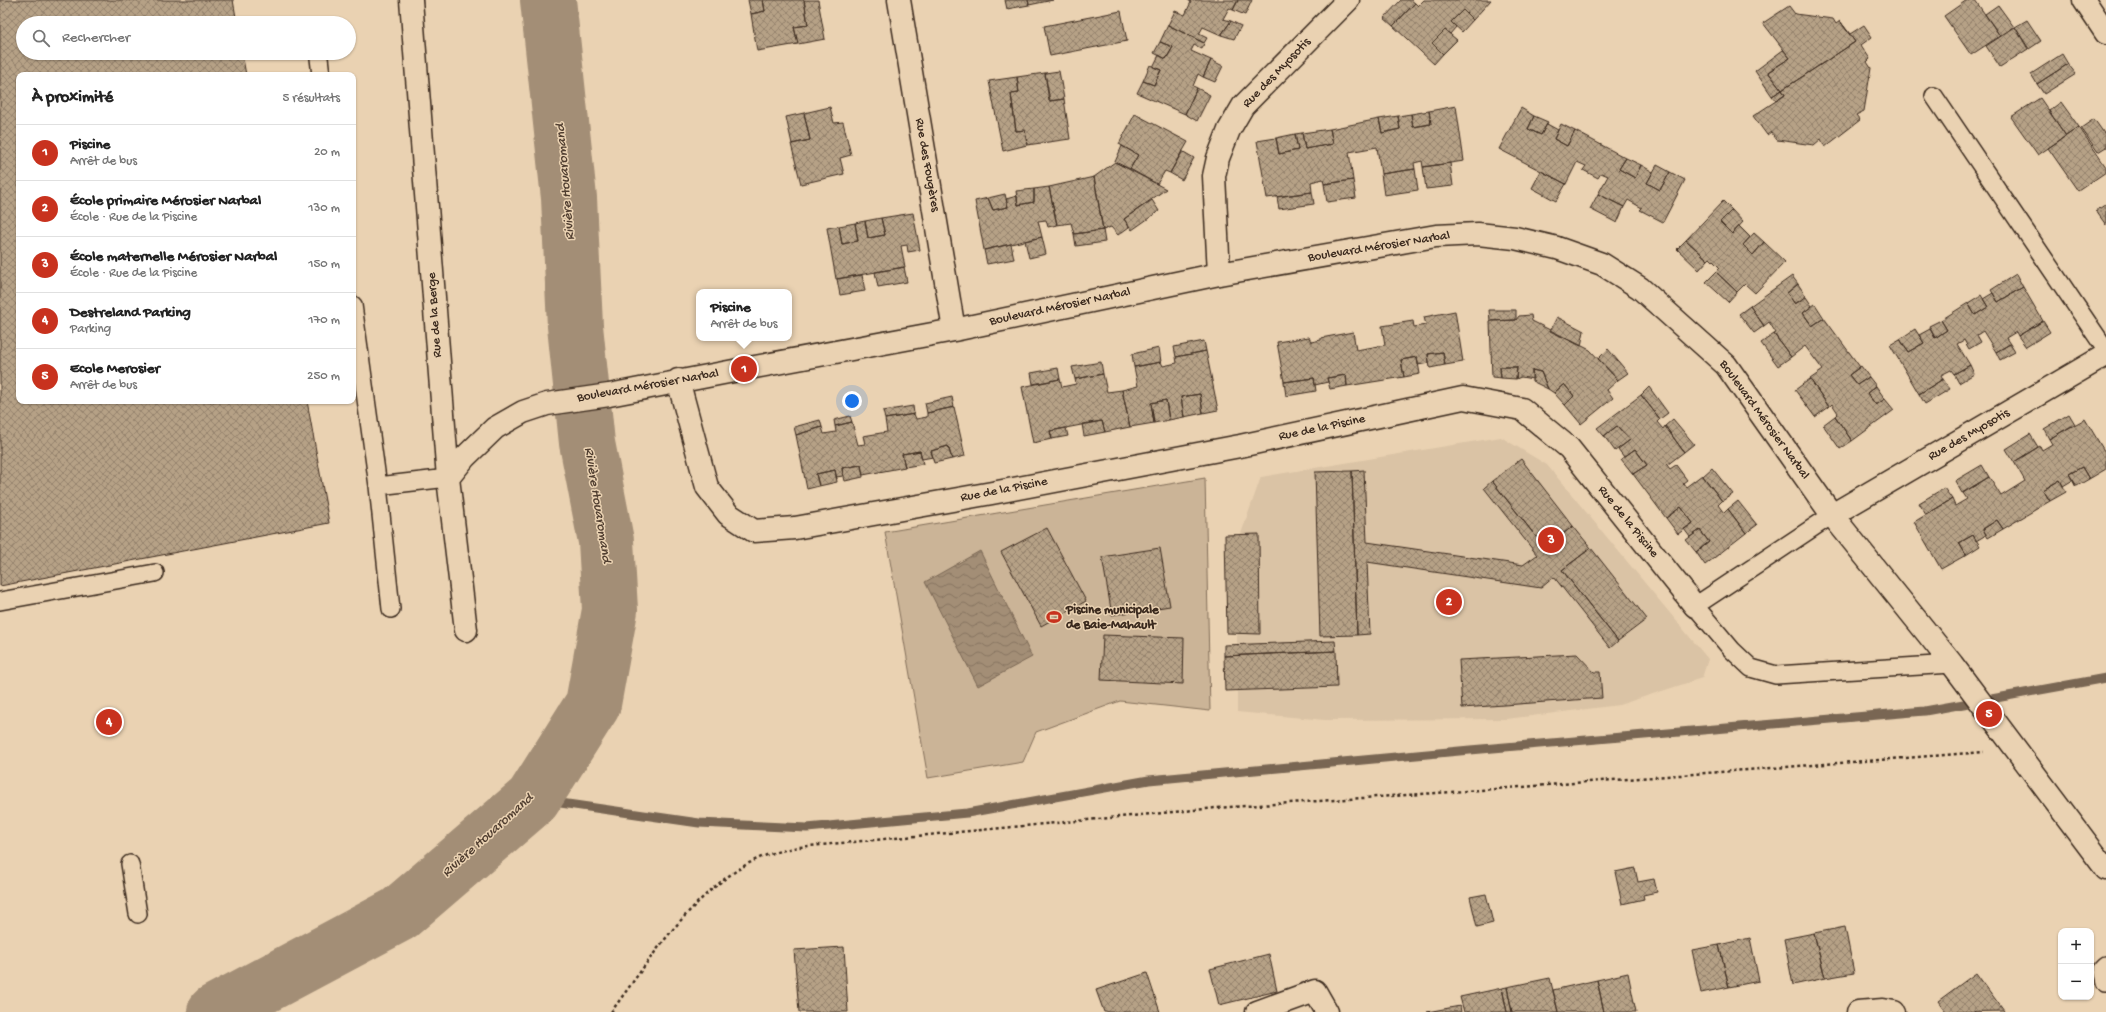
<!DOCTYPE html>
<html lang="fr">
<meta charset="utf-8">
<style>
body{margin:0;font-family:"Gochi Hand",sans-serif;background:#f2f2f2;color:#222}
.controls{position:absolute;right:12px;bottom:12px;display:grid;overflow:hidden;border-radius:8px;box-shadow:0 1px 3px #0004}
.controls button{width:36px;height:36px;display:grid;place-items:center;padding:0;border:0;border-bottom:1px solid #e0e0e0;background:#fff;color:#222;font:20px sans-serif}
.you{position:absolute;left:852px;top:401px;width:14px;height:14px;margin:-10px;border:3px solid #fff;border-radius:50%;background:#1a73e8;box-shadow:0 0 0 6px #1a73e833}
.badge{display:grid;place-items:center;width:26px;height:26px;border-radius:50%;background:#c8321e;color:#fff;font-size:13px;font-weight:700}
.pin{position:absolute;translate:-50% -50%;border:2px solid #fff;box-shadow:0 1px 4px #0006}
.popup{position:absolute;left:696px;top:289px;width:96px;height:52px;box-sizing:border-box;display:grid;place-content:center;border-radius:8px;background:#fff;filter:drop-shadow(0 1px 3px #0005);font-size:13px;white-space:nowrap;color:#767676}
.popup b{font-size:15px;color:#222}
.popup::after{content:'';position:absolute;left:50%;top:100%;margin-left:-8px;border:8px solid transparent;border-top-color:#fff}
.list{margin:0;padding:0;list-style:none}
h2{display:flex;justify-content:space-between;align-items:center;height:52px;margin:0;padding:0 16px;font-size:17px}
h2 small{font-size:13px;font-weight:400;color:#767676}
.list li{display:grid;grid-template-columns:26px 1fr auto;gap:12px;align-items:center;box-sizing:border-box;height:56px;padding:0 16px;border-top:1px solid #e0e0e0}
.list b{display:block;font-size:15px;white-space:nowrap}
.list p{margin:0;font-size:13px;white-space:nowrap;color:#767676}
.list em{font-size:13px;font-style:normal;color:#767676}
.icon{flex:none;width:22px;height:22px;fill:none;stroke:currentColor;stroke-width:2;stroke-linecap:round;stroke-linejoin:round}
.map{position:relative;flex:none;width:2106px;height:1012px;overflow:hidden}
.search{position:absolute;background:#fff;box-shadow:0 1px 3px #0004;left:16px;top:16px;width:340px;height:44px;display:flex;align-items:center;gap:10px;box-sizing:border-box;padding:0 14px;border-radius:22px;color:#767676;font-size:15px}
.panel{position:absolute;background:#fff;box-shadow:0 1px 3px #0004;left:16px;top:72px;width:340px;height:332px;border-radius:8px}
.map>svg:first-child{display:block}
</style>
<div class="map">
<svg width="2106" height="1012" viewBox="0 0 2106 1012">
<defs>
<pattern id="water-waves" width="16" height="10" patternUnits="userSpaceOnUse"><rect width="16" height="10" fill="#a38e76"/><path d="M0 5q4-4 8 0t8 0" fill="none" stroke="#867460"/></pattern>
<pattern id="building-cross-hatch" width="8" height="8" patternUnits="userSpaceOnUse"><rect width="8" height="8" fill="#b6a186"/><path d="M0 0l8 8M0 8l8-8" fill="none" stroke="#95836d"/></pattern>
</defs>
<rect width="100%" height="100%" fill="#ead2b2"/>
<filter id="ink" filterUnits="userSpaceOnUse"><feTurbulence type="fractalNoise" baseFrequency=".025" numOctaves="2"/><feDisplacementMap in="SourceGraphic" scale="8" xChannelSelector="R" yChannelSelector="G"/><feConvolveMatrix kernelMatrix="1 2 1 2 8 2 1 2 1" color-interpolation-filters="sRGB"/></filter>
<g filter="url(#ink)">
<path fill="#dac3a5" d="M1501,437L1547,465L1708,659L1702,678L1619,705L1506,719L1325,720L1237,712V545L1261,477Z"/>
<path fill="#cbb497" stroke="#836f5a" d="M1205,478L1210,711L1120,701L1036,732L1023,762L928,778L885,532Z"/>
<path fill="url(#water-waves)" stroke="#796653" d="M980,551L1032,657L978,686L925,582Z"/>
<g fill="none" stroke-linecap="round" stroke-linejoin="round">
<path stroke="#796653" stroke-width="9" d="M533,799L699,823L807,828L967,813L1149,780L1470,750L1925,711L2106,678"/>
<path stroke="#a38e76" stroke-width="56" d="M215,1012L399,914L533,799L593,704L610,610L606,541L587,443L575,326L569,198L548,0"/>
</g>
<path fill="url(#building-cross-hatch)" stroke="#3b2a1e" d="M0,0H233L237,23H23V53H242L246,75H19V401H307L329,523L0,586Z
M748,0H763L765,11L751,14Z
M763,0H804L808,25L794,27L798,44L757,51L751,14L765,11Z
M804,0H818L825,39L798,44L794,27L808,25Z
M1005,0H1028L1029,5L1007,9Z
M1028,0H1053L1029,5Z
M1188,0H1238L1233,10L1229,8L1223,19L1231,21L1221,35L1203,27L1199,34L1207,38L1204,43L1168,25L1175,11L1185,15L1191,2Z
M1238,0H1252L1245,15L1233,10Z
M1401,0H1411L1415,3L1393,26L1384,18Z
M1424,0H1491L1473,20L1463,10L1451,22L1456,27L1450,34L1445,30L1432,43L1443,54L1434,64L1393,26L1415,3L1418,6Z
M1967,0H1975L2000,36L1971,55L1944,16Z
M1998,5L2014,27L2000,36L1985,14Z
M1789,6L1795,14L1833,19L1836,24L1840,21L1855,42L1782,90L1768,72L1790,58L1763,23Z
M1463,10L1473,20L1462,32L1451,22Z
M1121,11L1127,41L1050,56L1044,26Z
M2027,20L2041,41L2029,49L2015,27Z
M1231,21L1241,26L1234,39L1221,35Z
M1840,21L1850,34L1864,25L1872,37L1861,45L1870,59L1867,62L1871,68L1864,111L1856,115L1860,120L1825,147L1821,139L1814,145L1777,140L1771,132L1767,135L1753,116L1785,95L1782,90L1855,42Z
M1168,25L1204,43L1202,49L1194,45L1191,51L1211,60L1203,77L1198,74L1193,86L1197,88L1185,114L1137,93L1143,81L1154,85L1161,70L1153,67L1159,55L1166,59L1173,47L1160,42Z
M2015,27L2028,49L2000,67L1986,46Z
M1445,30L1457,40L1443,54L1432,43Z
M1160,42L1173,47L1166,59L1154,53Z
M1783,50L1790,58L1768,72L1782,90L1772,96L1755,71Z
M2062,54L2068,64L2037,84L2031,74Z
M1211,60L1223,66L1215,82L1203,77Z
M2068,64L2076,74L2044,94L2037,84Z
M1150,65L1161,70L1154,85L1143,81Z
M1059,71L1064,99L1050,101L1045,73Z
M1045,73L1049,101L1064,99L1070,139L1027,145L1025,130L1016,131L1011,94L1019,93L1017,77Z
M1017,77L1019,93L1011,94L1016,131L1025,130L1027,145L1003,151L989,81Z
M1197,88L1210,95L1197,121L1185,114Z
M1782,90L1785,95L1776,101L1772,96Z
M2040,98L2066,136L2038,155L2011,117Z
M2061,102L2079,127L2066,136L2049,111Z
M1456,106L1464,161L1423,167L1422,161L1414,163L1415,169L1381,174L1377,147L1349,152L1353,180L1324,184L1323,179L1311,182L1312,192L1267,198L1257,141L1276,138L1279,154L1298,150L1295,134L1302,133L1305,149L1333,144L1330,129L1379,119L1382,133L1400,129L1398,116L1411,114L1413,127L1431,124L1429,111Z
M830,107L834,123L843,122L851,155L840,158L844,174L801,184L791,144L810,140L804,113Z
M1521,108L1534,116L1528,129L1541,135L1547,124L1558,130L1554,139L1567,146L1575,131L1626,158L1619,169L1635,178L1641,165L1653,172L1647,183L1660,190L1670,172L1685,180L1663,222L1640,210L1642,208L1628,200L1624,207L1598,194L1608,176L1601,173L1598,178L1583,170L1586,166L1577,162L1566,184L1499,149Z
M1429,111L1431,124L1413,127L1411,114Z
M804,113L810,140L792,144L786,117Z
M1135,114L1188,142L1170,173L1165,171L1157,184L1130,169L1138,155L1119,144Z
M1398,116L1400,129L1382,133L1379,119Z
M1534,116L1548,122L1541,135L1528,129Z
M2094,119L2106,136V147L2098,152L2081,128Z
M1561,124L1575,131L1567,146L1554,139Z
M2079,127L2106,167V172L2078,191L2048,148Z
M1330,129L1333,144L1305,149L1302,133Z
M1295,134L1298,150L1279,154L1276,138Z
M1122,146L1138,155L1130,169L1115,162Z
M1182,151L1194,158L1182,180L1170,173Z
M1626,158L1641,165L1635,178L1619,169Z
M1115,162L1166,189L1124,219L1129,227L1118,235L1111,227L1103,230L1094,177Z
M1450,163L1453,186L1426,189L1423,167Z
M1657,165L1670,172L1660,190L1647,183Z
M1415,169L1418,190L1384,195L1381,174Z
M1541,171L1566,184L1556,201L1532,188Z
M1094,177L1103,230L1074,234L1071,223L1057,225L1049,187Z
M1353,180L1356,198L1327,202L1324,184Z
M1049,187L1057,225L1048,227L1046,220L1038,221L1042,237L984,250L975,201L988,198L993,210L1008,207L1006,199L1017,196L1018,205L1034,202V189Z
M1034,189V202L1018,205L1016,191Z
M1312,192L1314,204L1279,209L1277,197Z
M1005,194L1008,207L993,210L988,198Z
M1598,194L1624,207L1617,223L1590,209Z
M1152,200L1159,211L1132,230L1124,219Z
M1723,201L1732,210L1720,222L1732,234L1739,226L1750,237L1743,245L1753,255L1764,242L1785,262L1755,293L1745,284L1737,292L1716,272L1720,268L1710,258L1708,260L1686,240Z
M2106,204V225L2096,211Z
M1732,210L1743,222L1732,234L1720,222Z
M913,213L920,250L908,252L907,245L901,246L905,267L836,279L827,228L839,226L842,244L858,241L855,223L865,221L868,238L885,235L881,218Z
M881,218L885,235L868,238L865,221Z
M855,223L858,241L842,244L839,226Z
M1103,230L1105,242L1076,246L1074,234Z
M1754,233L1764,242L1753,255L1743,245Z
M1042,237L1046,254L1029,258L1025,241Z
M1686,240L1708,260L1699,270L1677,249Z
M1011,244L1014,259L987,264L984,250Z
M904,267L907,282L878,287L875,272Z
M1716,272L1737,292L1728,302L1706,282Z
M2016,274L2023,287L1998,302L1991,290Z
M862,275L865,291L840,295L837,279Z
M1792,276L1798,284L1787,293L1795,304L1806,297L1812,306L1803,313L1812,326L1824,318L1860,367L1849,375L1857,385L1869,377L1876,386L1867,393L1876,405L1885,399L1894,410L1852,441L1835,416L1838,413L1832,404L1829,407L1810,379L1823,370L1805,346L1791,357L1774,334L1776,333L1769,322L1764,326L1750,306Z
M1798,284L1806,296L1795,304L1787,293Z
M2023,287L2043,321L2018,336L2016,332L2006,338L2010,344L1996,352L1983,331L1977,335L1981,342L1969,349L1964,340L1957,344L1970,365L1954,374L1951,370L1941,375L1943,379L1919,394L1890,345L1900,339L1908,352L1924,343L1919,335L1930,329L1935,338L1947,330L1941,320L1968,303L1975,315L1988,307L1983,299L1993,293L1998,302Z
M1981,295L1988,307L1975,315L1968,303Z
M1815,304L1824,318L1812,326L1803,313Z
M1750,306L1764,326L1754,333L1739,314Z
M1489,310H1516V320L1490,321Z
M1455,311L1463,362L1445,365L1443,352L1428,354L1429,363L1418,365L1417,357L1401,360L1404,377L1347,386L1346,375L1327,378L1328,382L1315,385L1314,378L1284,382L1277,342L1309,337L1311,342L1321,340V338L1353,332L1356,350L1385,345L1382,326L1413,321L1414,327L1426,325L1424,317Z
M1531,315L1532,321L1590,350L1618,380L1607,390L1613,398L1581,424L1565,405L1574,396L1564,384L1554,393L1548,389L1541,372L1532,370L1533,379L1521,377L1516,379L1517,367H1500L1501,378L1492,377L1490,321L1516,320L1519,316Z
M1557,317L1584,331L1581,346L1550,331Z
M1941,320L1947,330L1935,338L1929,326Z
M2043,321L2050,332L2026,347L2018,336Z
M1915,329L1924,343L1908,352L1900,339Z
M1774,334L1791,357L1778,366L1761,343Z
M1204,341L1206,351L1176,357L1174,347Z
M2010,344L2015,352L2000,360L1996,352Z
M1159,348L1161,362L1134,367L1132,354Z
M1608,349L1628,373L1618,380L1598,359Z
M1206,351L1218,410L1203,413L1200,394L1181,397L1184,417L1169,420L1166,400L1151,403L1154,423L1130,427L1122,390L1138,386L1134,367L1161,362L1163,366L1177,363L1176,357Z
M1443,352L1445,365L1430,368L1428,354Z
M1417,357L1420,374L1404,377L1401,360Z
M1101,362L1103,374L1075,379L1072,367Z
M1970,365L1974,374L1959,383L1954,374Z
M1861,366L1869,377L1857,385L1849,375Z
M1500,367H1517L1516,379L1501,378Z
M1058,368L1060,379L1033,384L1031,373Z
M1532,370L1541,372L1548,389L1532,381Z
M1103,374L1107,392L1122,390L1130,427L1105,432L1102,421L1050,431L1052,439L1033,443L1022,387L1060,379L1062,387L1076,384L1075,379Z
M1346,375L1347,386L1330,389L1327,378Z
M1314,378L1316,391L1286,396L1284,382Z
M1810,379L1829,407L1815,417L1795,390Z
M1943,379L1950,389L1925,404L1919,394Z
M1564,384L1574,396L1565,405L1554,393Z
M1876,386L1885,399L1876,405L1867,393Z
M1649,387L1668,413L1660,419L1641,395Z
M1200,394L1203,413L1184,417L1181,397Z
M1641,395L1660,419L1657,422L1663,429L1665,426L1684,452L1667,465L1670,469L1676,465L1687,480L1683,483L1686,487L1702,475L1722,501L1718,505L1724,513L1728,509L1746,533L1705,565L1696,552L1709,542L1700,530L1690,537L1684,529L1693,523L1681,507L1666,518L1633,474L1647,465L1635,449L1624,457L1618,449L1630,440L1617,426L1604,436L1597,428Z
M952,397L954,407L927,413L925,403Z
M1166,400L1169,420L1154,423L1151,403Z
M913,406L914,414L885,419L883,411Z
M954,407L965,456L952,459L948,446L931,451L933,457L922,459L920,451L902,454L905,467L863,475L861,465L842,468L843,476L836,477L837,479L835,470L816,474L819,486L807,489L796,435L822,427L824,434L836,432L835,426L852,422L858,445L865,444L863,436L887,432L885,419L914,414L916,419L927,417V413Z
M2069,414L2075,424L2049,439L2044,429Z
M850,416L852,422L835,426L834,420Z
M1835,416L1852,441L1840,449L1823,425Z
M1673,419L1694,444L1684,452L1665,426Z
M2085,419L2106,454V469L2089,479L2082,467L2069,474L2076,487L2073,480L2063,486L2060,480L2043,490L2050,501L2003,529L1997,520L1983,529L1986,535L1976,541L1973,535L1959,543L1966,555L1941,569L1914,522L1952,499L1955,506L1967,499L1963,493L1989,477L2001,496L2025,481L2014,462L2040,446L2042,450L2052,444L2049,439Z
M820,420L822,427L796,435L794,427Z
M1102,421L1105,432L1084,436L1082,424Z
M1617,426L1630,440L1615,451L1604,436Z
M1066,428L1068,436L1052,439L1050,431Z
M2030,434L2038,447L2014,462L2006,449Z
M948,446L952,459L934,463L931,451Z
M1635,449L1647,465L1633,474L1621,459Z
M920,451L923,464L905,467L902,454Z
M1521,459L1573,526L1545,548L1492,481Z
M861,465L863,477L845,481L842,468Z
M1982,465L1989,477L1962,493L1955,481Z
M2082,467L2089,479L2077,486L2069,474Z
M1712,468L1733,494L1722,501L1703,476Z
M835,470L837,482L819,486L816,474Z
M1364,470L1367,542L1523,565L1537,555L1484,488L1492,481L1545,548L1573,526L1591,548L1562,570L1618,641L1610,648L1554,577L1541,588L1367,562L1370,634L1357,635L1352,471Z
M1352,471L1357,635L1320,636L1315,472Z
M2060,480L2066,492L2050,501L2043,490Z
M1944,488L1952,499L1926,515L1919,503Z
M1738,501L1757,525L1746,533L1728,509Z
M1681,507L1693,523L1678,534L1666,518Z
M1997,520L2003,529L1988,538L1983,529Z
M1047,528L1086,601L1041,626L1001,552Z
M1700,530L1709,542L1696,552L1686,540Z
M1259,534L1260,634L1227,633L1225,535Z
M1973,535L1980,546L1966,555L1959,543Z
M1160,548L1170,606L1112,615L1102,557Z
M1591,548L1647,619L1618,641L1562,570Z
M1103,635L1184,638L1183,684L1101,680Z
M1335,641L1336,651L1224,656V645Z
M1336,651L1337,687L1225,691L1224,656Z
M1577,654L1594,672H1600L1602,698L1462,708L1459,660Z
M1635,868L1638,882L1654,879L1657,892L1643,895L1644,899L1622,904L1615,872Z
M1486,894L1493,923L1477,927L1470,897Z
M1845,927L1854,973L1825,978L1814,933Z
M1814,933L1825,978L1793,985L1784,939Z
M1750,938L1759,981L1729,987L1719,945Z
M1719,945L1729,987L1701,993L1692,950Z
M844,947L848,1012H799L794,950Z
M1269,954L1277,991L1219,1005L1210,969Z
M1147,973L1160,1012H1104L1096,990Z
M1628,973L1636,1012H1604L1597,980Z
M1976,973L2004,1011L1946,1012L1938,1001Z
M1550,978L1558,1012H1512L1507,987Z
M1597,980L1604,1012H1558L1553,990Z
M1507,987L1512,1012H1507L1502,988Z
M1502,988L1507,1012H1464L1460,997Z
M1460,1006L1461,1012H1427Z"/>
<g fill="none" stroke-linecap="round" stroke-linejoin="round">
<g stroke="#3b2a1e" stroke-width="20">
<path id="lane" d="M319,58L321,75
M1934,96L2106,350
M353,305L378,486L448,478
M378,486L391,609
M1832,515L1695,606L1732,650L1751,668L1776,675L1952,664
M0,601L155,573
M130,864L138,914
M2106,966L2103,969L2106,982"/>
</g>
<g stroke="#3b2a1e" stroke-width="25">
<path id="street" d="M411,0L448,478L466,630
M899,0L954,330
M2084,0L2106,33
M1219,274L1214,176L1218,158L1229,130L1243,106L1348,0
M678,380L707,487L728,514L754,531L795,528L992,493L1240,446L1463,398L1522,409L1569,448L1695,606
M448,478L465,457L495,428L523,412L547,404L609,395L744,369L954,330L1219,274L1436,236L1478,234L1515,238L1557,248L1602,264L1640,288L1726,365L1832,515L1952,664L2106,869
M1832,515L2106,355
M1257,1012L1315,991L1327,1012
M1858,1012L1883,1010L1894,1012"/>
</g>
<path stroke="#3b2a1e" stroke-width="2.5" stroke-dasharray="3 3" stroke-linecap="butt" d="M611,1012C651,958 693,891 755,860C769,853 784,850 799,847L1216,808L1495,789L1984,752"/>
<use href="#lane" stroke="#ead2b2" stroke-width="17"/>
<use href="#street" stroke="#ead2b2" stroke-width="22"/>
</g>
</g>
<defs>
<g id="stadium-bare" transform="scale(1.2)"><path d="M0-5a6.5 5 0 1 0 0 10a6.5 5 0 1 0 0-10ZM-3.5-1.8h7v3.6h-7Z" fill="#c8321e" stroke="#ead2b2" stroke-width="2.5" paint-order="stroke"/></g>
</defs>
<g fill-rule="evenodd">
<use href="#stadium-bare" x="1054" y="617"/>
</g>
<g text-anchor="middle" dominant-baseline="central" stroke-width="3" stroke-linejoin="round" paint-order="stroke">
<g font-size="13" fill="#3b2a1e" stroke="#ead2b2">
<text transform="translate(1277 73) rotate(-46)">Rue des Myosotis</text>
<text transform="translate(927 165) rotate(80)">Rue des Fougères</text>
<text transform="translate(1379 247) rotate(-9)">Boulevard Mérosier Narbal</text>
<text transform="translate(1060 307) rotate(-12)">Boulevard Mérosier Narbal</text>
<text transform="translate(435 315) rotate(-94)">Rue de la Berge</text>
<text transform="translate(648 386) rotate(-10)">Boulevard Mérosier Narbal</text>
<text transform="translate(1764 420) rotate(54)">Boulevard Mérosier Narbal</text>
<text transform="translate(1322 428) rotate(-12)">Rue de la Piscine</text>
<text transform="translate(1969 435) rotate(-30)">Rue des Myosotis</text>
<text transform="translate(1004 490) rotate(-11)">Rue de la Piscine</text>
<text transform="translate(1628 522) rotate(51)">Rue de la Piscine</text>
</g>
<g font-size="13" font-weight="bold" fill="#3b2a1e" stroke="#ead2b2" text-anchor="start">
<text x="1066" y="610">Piscine municipale<tspan x="1066" dy="15">de Baie-Mahault</tspan></text>
</g>
<g font-size="14" font-style="italic" fill="#503e30" stroke="#ead2b2">
<text transform="translate(566 182) rotate(-95)">Rivière Houaromand</text>
<text transform="translate(597 505) rotate(81)">Rivière Houaromand</text>
<text transform="translate(488 836) rotate(-42)">Rivière Houaromand</text>
</g>
</g>
</svg>
<div class="controls">
<button>+</button>
<button>−</button>
</div>
<div class="you"></div>
<div class="pin badge" style="left:744px;top:369px">1</div>
<div class="popup"><b>Piscine</b>Arrêt de bus</div>
<div class="pin badge" style="left:1449px;top:602px">2</div>
<div class="pin badge" style="left:1551px;top:540px">3</div>
<div class="pin badge" style="left:109px;top:722px">4</div>
<div class="pin badge" style="left:1989px;top:714px">5</div>
<div class="search"><svg class="icon" aria-label="search" viewBox="0 0 24 24"><circle cx="10" cy="10" r="6"/><path d="M15 15l6 6"/></svg>Rechercher</div>
<section class="panel">
<h2>À proximité<small>5 résultats</small></h2>
<ul class="list">
<li><span class="badge">1</span><div><b>Piscine</b><p>Arrêt de bus</p></div><em>20 m</em></li>
<li><span class="badge">2</span><div><b>École primaire Mérosier Narbal</b><p>École · Rue de la Piscine</p></div><em>130 m</em></li>
<li><span class="badge">3</span><div><b>École maternelle Mérosier Narbal</b><p>École · Rue de la Piscine</p></div><em>150 m</em></li>
<li><span class="badge">4</span><div><b>Destreland Parking</b><p>Parking</p></div><em>170 m</em></li>
<li><span class="badge">5</span><div><b>Ecole Merosier</b><p>Arrêt de bus</p></div><em>250 m</em></li>
</ul>
</section>
</div>
